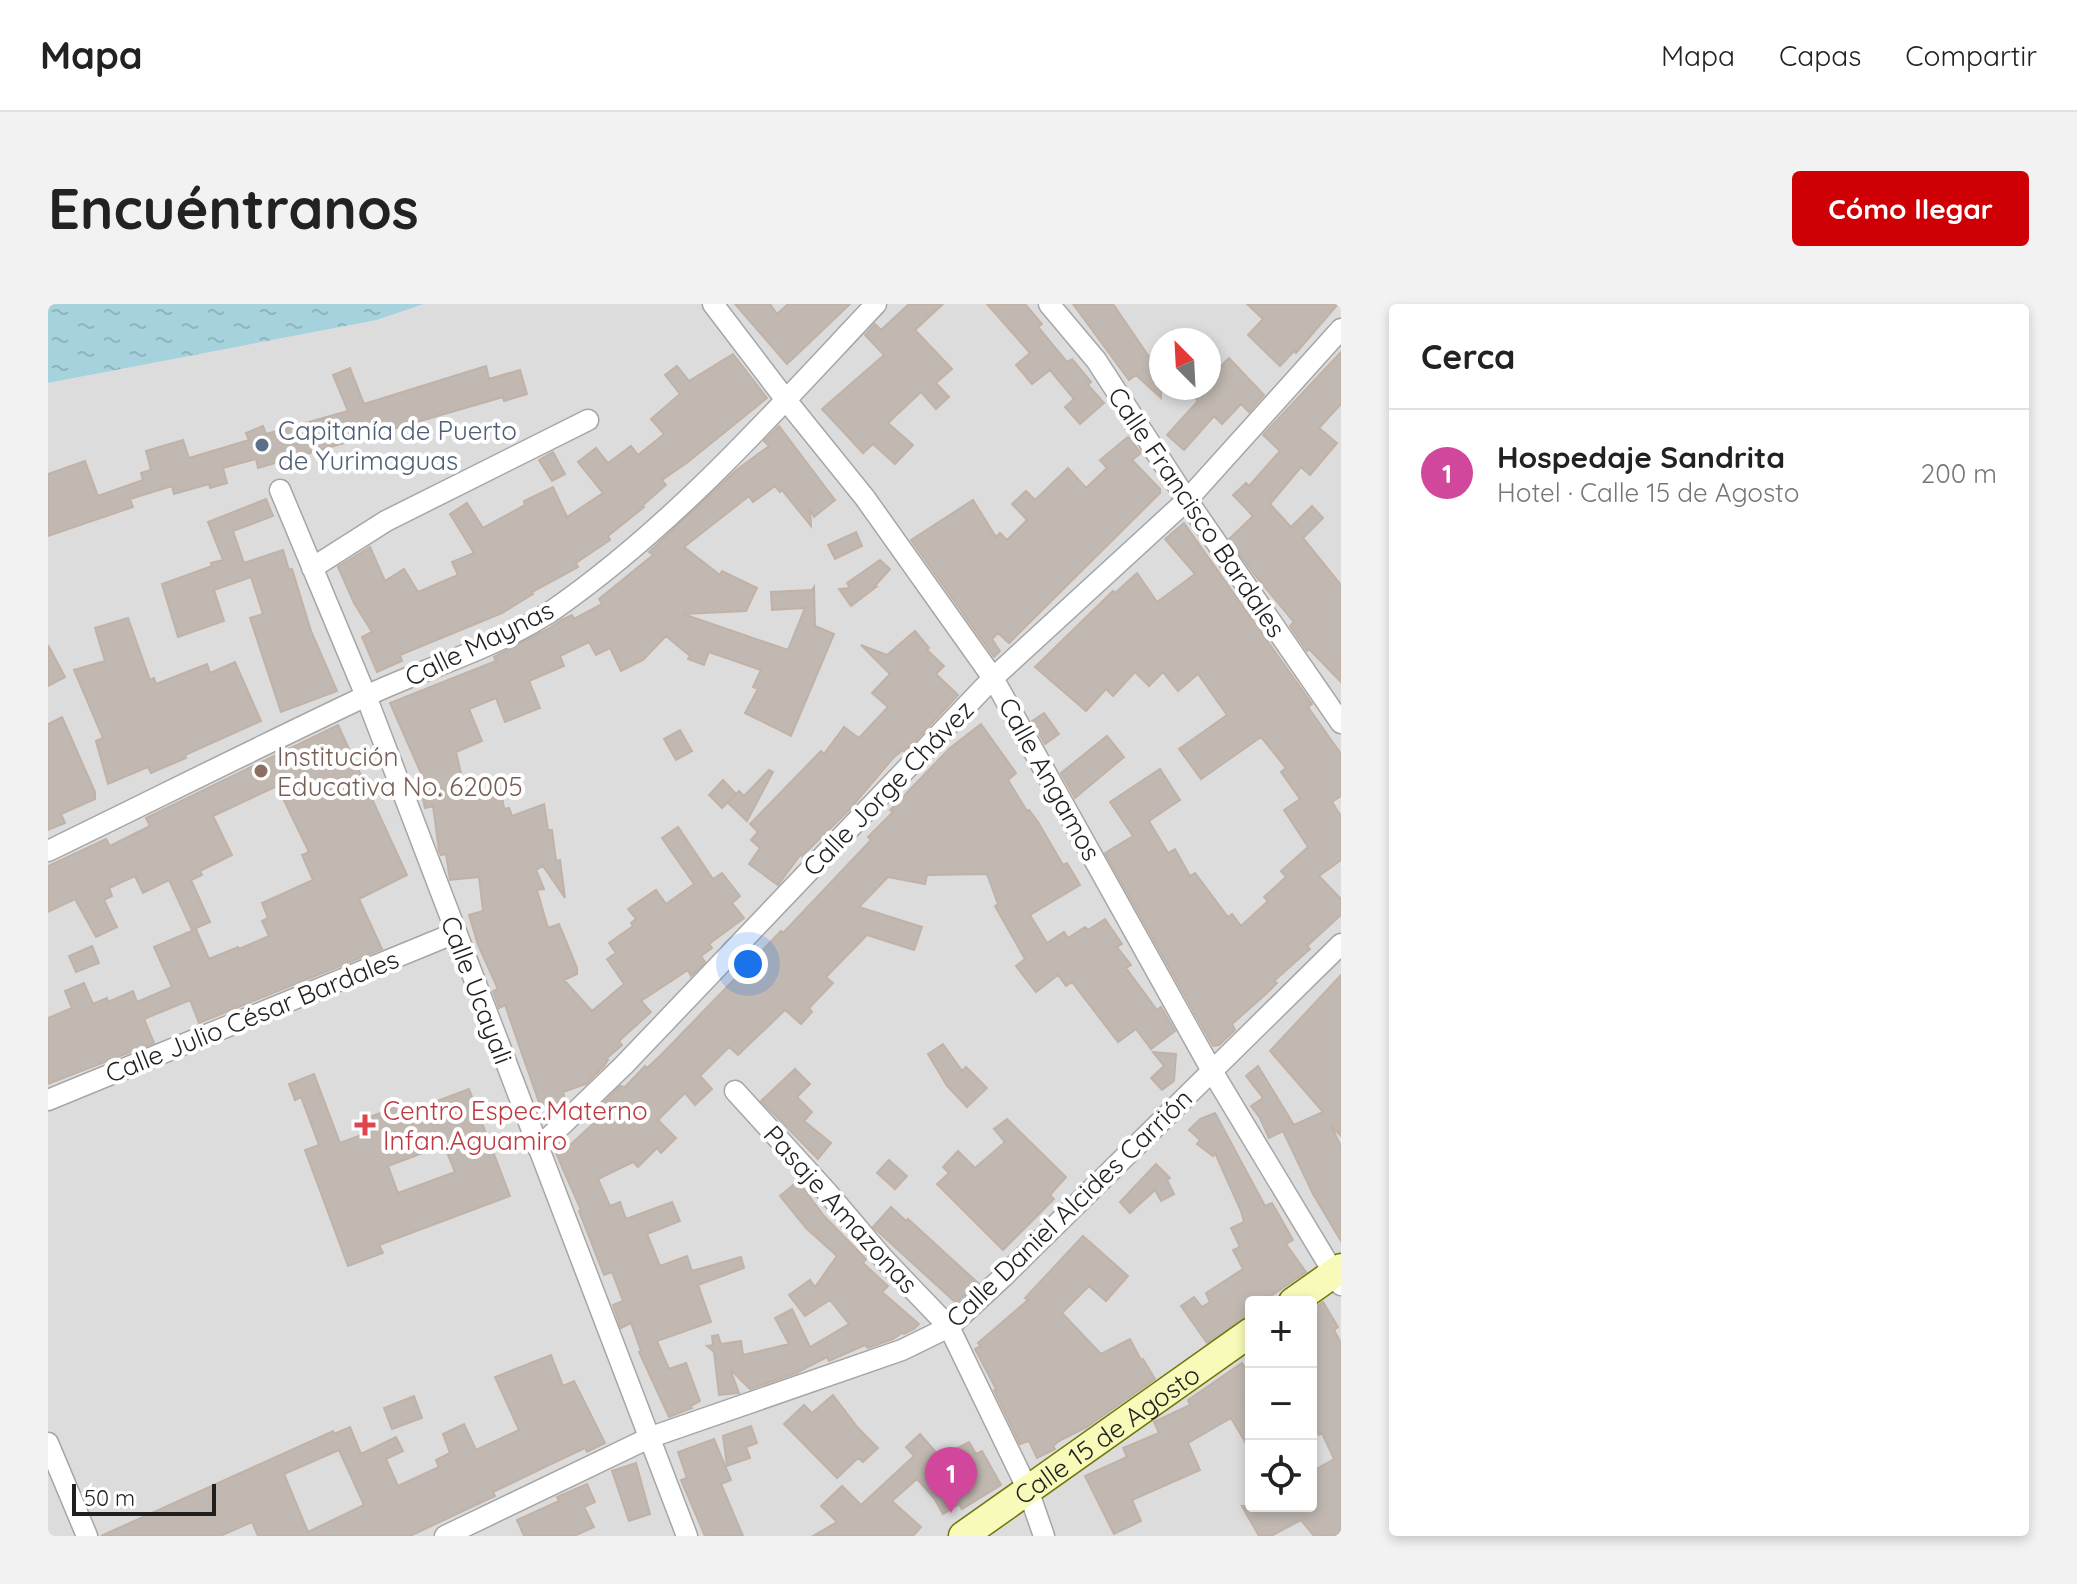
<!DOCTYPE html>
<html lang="es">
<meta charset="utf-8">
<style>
body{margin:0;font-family:Quicksand,sans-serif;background:#f2f2f2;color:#222}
.controls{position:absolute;right:24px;bottom:24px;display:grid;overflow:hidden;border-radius:8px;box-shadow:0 4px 12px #0003}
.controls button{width:72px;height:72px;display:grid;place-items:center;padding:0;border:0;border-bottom:2px solid #e0e0e0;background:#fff;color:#222;font:40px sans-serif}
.compass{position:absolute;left:1101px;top:24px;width:72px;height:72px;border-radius:50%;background:#fff;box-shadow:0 4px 12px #0003;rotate:336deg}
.scale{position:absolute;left:24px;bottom:20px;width:144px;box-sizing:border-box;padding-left:8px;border:4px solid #1f1f1f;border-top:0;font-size:22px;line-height:28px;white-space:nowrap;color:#1f1f1f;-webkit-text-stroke:6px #fff;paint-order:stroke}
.you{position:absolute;left:700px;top:660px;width:28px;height:28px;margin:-20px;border:6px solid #fff;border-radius:50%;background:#1a73e8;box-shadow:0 0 0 12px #1a73e833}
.badge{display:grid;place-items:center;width:52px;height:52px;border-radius:50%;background:#ce0005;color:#fff;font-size:26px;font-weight:700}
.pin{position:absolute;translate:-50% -66px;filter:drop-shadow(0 2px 4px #0008)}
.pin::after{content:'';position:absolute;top:42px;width:28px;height:24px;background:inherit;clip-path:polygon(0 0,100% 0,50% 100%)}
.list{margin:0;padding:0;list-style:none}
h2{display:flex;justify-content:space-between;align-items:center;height:104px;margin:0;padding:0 32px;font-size:34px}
h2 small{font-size:26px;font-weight:400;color:#767676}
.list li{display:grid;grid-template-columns:52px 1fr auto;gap:24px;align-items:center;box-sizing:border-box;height:128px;padding:0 32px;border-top:2px solid #e0e0e0}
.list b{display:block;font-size:30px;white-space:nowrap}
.list p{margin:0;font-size:26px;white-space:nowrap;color:#767676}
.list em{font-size:26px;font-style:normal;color:#767676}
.icon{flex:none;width:44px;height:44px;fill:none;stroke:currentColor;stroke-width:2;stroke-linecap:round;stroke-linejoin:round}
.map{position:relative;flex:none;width:1293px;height:1232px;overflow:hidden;border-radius:8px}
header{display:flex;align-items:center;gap:48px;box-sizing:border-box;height:112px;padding:0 40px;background:#fff;border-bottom:2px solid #e0e0e0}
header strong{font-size:38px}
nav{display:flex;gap:44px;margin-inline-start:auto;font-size:28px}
.intro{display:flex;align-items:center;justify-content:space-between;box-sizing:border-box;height:192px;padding:0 48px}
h1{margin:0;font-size:56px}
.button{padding:20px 36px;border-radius:8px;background:#ce0005;color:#fff;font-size:28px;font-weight:700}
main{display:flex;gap:48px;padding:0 48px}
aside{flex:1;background:#fff;border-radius:8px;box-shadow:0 4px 12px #0003}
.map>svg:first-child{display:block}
</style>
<header>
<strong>Mapa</strong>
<nav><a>Mapa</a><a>Capas</a><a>Compartir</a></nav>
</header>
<div class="intro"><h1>Encuéntranos</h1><a class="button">Cómo llegar</a></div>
<main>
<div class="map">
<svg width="1293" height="1232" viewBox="0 0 1293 1232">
<defs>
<pattern id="water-ripples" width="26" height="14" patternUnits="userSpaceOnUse" patternTransform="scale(2)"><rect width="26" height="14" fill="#a6d2dd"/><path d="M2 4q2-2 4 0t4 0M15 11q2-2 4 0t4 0" fill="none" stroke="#8eb4bd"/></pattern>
</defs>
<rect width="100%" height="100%" fill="#f0ece5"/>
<path fill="#dddcdc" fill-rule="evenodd" d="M376,0H1293V1232H0V79L329,16ZM1113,36H1161V84H1113ZM1203,998H1263V1202H1203Z"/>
<path fill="url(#water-ripples)" d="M0,0H376L329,16L0,79Z"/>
<path fill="#c0b8b1" stroke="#c1b2a7" stroke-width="2" fill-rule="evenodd" d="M687,0H722L729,10L740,0H802L739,60Z
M861,0H895L867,26L904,65L888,79L901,93L888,105L873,88L840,119L865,141L847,160L825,140L815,149L774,105L836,51L817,31L827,20L833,26Z
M939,0H977L994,20L990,23L1019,58L1024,55L1043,78L1040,81L1056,99L1032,120L1017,103L1026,95L1002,66L984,80L968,61L982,49Z
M1025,0H1065L1104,57L1113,48V94L1088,71L1081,76Z
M1199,0H1290L1248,49L1246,47L1232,62L1200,31L1215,15Z
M1293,48V100L1271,124L1289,139L1262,171L1253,163L1222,200L1243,223L1264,202L1275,214L1255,234L1293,281V378L1261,345L1259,347L1242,322L1246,318L1206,270L1181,235L1205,212L1185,191L1198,179L1201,182L1232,147L1215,131Z
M685,50L719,94L640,158L614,176L618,181L594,202L596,203L560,232L562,236L528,259L530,263L484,288L485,290L454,309L352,351L354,357L329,368L314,333L324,328L306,299L290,263L322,243L337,277L356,265L370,288L410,271L404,258L426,249L402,210L419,199L435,224L477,201L476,197L505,183L519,213L555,189L530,158L548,144L560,159L583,142L590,151L616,130L603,115L632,90L617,71L629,62L641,77Z
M1181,54L1216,91L1201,108L1193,100L1174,120L1166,112L1136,146L1119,131L1150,97L1144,91L1151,84H1161V74Z
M438,62L441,75L472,66L479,90L456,97L455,93L210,164L208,155L175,164L179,179L162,184L161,180L126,190L124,182L82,195L85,203L0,232V170L37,157L50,192L95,176L93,169L103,166L98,147L135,136L141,154L201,136L198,129L215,122L218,130L300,107L285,71L302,64L316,100Z
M731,122L787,196L766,213L762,205L763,222L734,186L732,188L727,182L705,198L701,192L636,243L672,271L674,267L709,284L698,307L635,310L740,346L757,304L724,306L723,288L764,286L766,283L767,322L786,330L743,432L697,409L710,385L705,383L713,366L661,348L656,361L640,355L642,352L618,332L595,356L573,367L562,344L548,351L541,338L512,352L516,362L481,377L492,404L457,418L448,394L421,405L434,437L408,448L418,491L453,485L456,505L461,504L464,512L496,500L500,526H504L508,557L512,556L517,594L495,562L488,566L496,585L489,586L500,624L511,620L529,664V670L516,676L544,707L576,680L559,655L568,649L561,639L585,622L583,619L588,615L580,605L608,586L618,600L646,580L614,534L630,523L665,575L674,569L692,592L684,599L696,614L661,640L664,644L653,652L657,658L643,672L640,666L593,697L603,708L571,737L574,741L558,755L560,756L556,762L538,780L515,788L517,796L493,804L457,701L451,704L445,687L450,685L430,641L421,611L435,607L431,573L402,576L398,550L393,551L391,547L385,502L377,504L371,478L376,476L342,399L448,357L446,353L500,325L513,316L524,311L526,315L554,300L551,295L605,251L601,248L687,167L721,142L716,137Z
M1080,133L1093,149L1084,156L1112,185V189L961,339L950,329L944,335L952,347L946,353L863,236L925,196L948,233L952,229L959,236L979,216L964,200L978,187L987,196L1020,164L1038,184L1059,164L1052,156Z
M505,148L517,170L504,177L491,156Z
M218,195L225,212L185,227L196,259L235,246L241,266L244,265L263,327L289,387L233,408L202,314L215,310L203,273L166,286L176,317L130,333L114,280L164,262L163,259L175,256L160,218Z
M1136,219L1264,400L1260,403L1293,450V492L1284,498L1293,512V556L1271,572L1293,595V611L1259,642L1262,645L1226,677L1229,679L1218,690L1184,720L1187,726L1171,741L1165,742L1057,549L1085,532L1062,498L1112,465L1132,496L1101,517L1120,549L1127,545L1142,572L1147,569L1180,613L1184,610L1193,622L1220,597L1216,593L1238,573L1233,567L1260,543L1236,506L1252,495L1233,468L1238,464L1213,433L1153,475L1131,445L1179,411L1150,370L1130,387L1115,368L1101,382L1087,368L1065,392L1058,385L1038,407L987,363L1065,287L1067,289L1089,269L1109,298L1147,270L1117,235Z
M808,228L814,242L787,255L780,241Z
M832,256L842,265L826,283H828L803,302L791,285L802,284L799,279Z
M80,314L102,376L106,374L108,380L159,360L162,369L187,358L213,417L137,451L138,454L103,469L100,463L60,480L48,437L55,434L26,366L57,357L47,324Z
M867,327L881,344L879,346L896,362L888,370L910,391L857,448L855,446L845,454L802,505L754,552L753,550L730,581L701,560L712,544L703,536L710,528L702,520L773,447L776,450L796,423L811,434L840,403L824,389L842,370L813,341L839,351Z
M0,341L17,373L0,382Z
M996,409L1011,430L997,440L984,417Z
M14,413L47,488V495L13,510L17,519L0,526V420Z
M933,420L968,469L960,476L979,507L981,506L990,518L1015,561L1019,559L1032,581L982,611L999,639L1016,628L1020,634L1037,623L1040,626L1057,615L1074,640L1069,643L1083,661L1078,664L1109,706L1113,703L1127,727L1103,745L1088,725L1070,738L1024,678L1018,682L1010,671L988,688L968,662L977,655L947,602L950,600L939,570L879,571L877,580L840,573L811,603L874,623L866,646L819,631L778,673L785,679L761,704L764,708L753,720L737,706L690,751L681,743L652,772L664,785L647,801L637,789L610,816L628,834L613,849L609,844L590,863L585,858L550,875L562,902L572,898L578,915L624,898L632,917L599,930L612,962L639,952L644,967L693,953L696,964L650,981L663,1018L609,1037L621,1065L638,1059L652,1097L643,1102L644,1104L621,1113L591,1048L593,1047L583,1019L573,1024L565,1001L575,997L564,968L556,971L531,907L533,906L507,847L523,840L546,819L541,813L572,782L577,783L597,762L599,764L613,751L733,627L735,629L823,536L820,533L845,508L842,506L902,444Z
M290,421L359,571L311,595L334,645L151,719L142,696L96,715L106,739L0,780V714L24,704L17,687L36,679L45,700L59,694L60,698L85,687L89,698L124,683L106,643L148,625L161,655L190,643L191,645L221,632L214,617L220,614L214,599L265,576L254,551L261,548L229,482L165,512L184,551L152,567L154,571L143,576L162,618L144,626L121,576L95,589L87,572L61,584L64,592L56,596L69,623L48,633L27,595L0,608V562L58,535L62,542L102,522L98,514Z
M632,426L644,447L628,456L616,435Z
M1059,432L1076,453L1027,494L1013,469Z
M721,466L725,468L699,517L680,499L691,487L696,492Z
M675,476L688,490L674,504L661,491Z
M44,642L51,659L28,668L21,652Z
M1293,671V832L1283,822L1293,842V937L1265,890L1235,827L1221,834L1212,814L1203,802L1215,794L1198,772L1210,762L1246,821L1275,808L1222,747Z
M895,740L914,767L918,763L939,784L919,803L899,782L880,750Z
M1105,748L1128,750L1126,777L1114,786L1103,774L1116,762Z
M747,765L762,780L749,793L764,808L756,817L783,839L770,855L713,797Z
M266,770L292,839L329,825L324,812L351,802L355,810L421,785L462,892L331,941L335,949L300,962L257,846L271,841L253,793L247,796L241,780ZM396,841L407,868L350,889L340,862Z
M1167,809L1217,902L1224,899L1245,936L1238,940L1258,968L1214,998H1203V1010L1159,1039L1133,1002L1146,993L1154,1003L1162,998L1158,989L1195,965L1185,946L1192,943L1183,924L1196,918L1193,907L1167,849L1165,852L1149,840L1152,836L1141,826L1152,815Z
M959,815L1018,873L1002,891L1006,895L955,946L889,880L901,869L895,863L910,847L927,864L957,838L946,825Z
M841,856L859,872L847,885L829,869Z
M1108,860L1122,874L1119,876L1126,890L1113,897L1107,886L1082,909L1072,898Z
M750,877L776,912L818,955L815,959L840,982L834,988L871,1020L866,1025L856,1030L854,1029L845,1035L820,1044L817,1041L781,1057L779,1053L748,1069L702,1085L682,1065L691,1089L671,1091L666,1048L659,1042L665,1041L664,1032L670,1031L673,1040L693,1037L695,1051L741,1040L727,1014L744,1005L762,1043L801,1020L782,996L757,1012L741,991L762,976L767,983L789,952L758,924L732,892Z
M843,903L858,917L860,915L930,979L908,999L825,923Z
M1035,932L1080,972L1058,997L1041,982L1014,1009L1053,1050L1082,1035L1093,1056L1095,1055L1107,1075L1039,1123L1011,1137L1005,1142L1007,1145L989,1154L981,1137L972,1140L946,1086L948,1085L927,1045L933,1042L930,1039L980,996L977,994Z
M1275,998L1290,1023L1286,1026L1293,1039V1232H1266L1253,1216L1223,1232H1211L1194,1202H1263V1168L1286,1155L1274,1129L1271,1131L1263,1114V1006Z
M503,1051L515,1082L526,1077L557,1139L539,1148L537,1144L501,1161L445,1188L447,1192L362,1232H210L204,1218L172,1232H53L285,1127L286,1130L302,1123L313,1150L348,1133L355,1147L338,1155L350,1182L391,1163L388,1156L402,1149L395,1130L416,1120L428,1146L471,1126L447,1073ZM291,1146L316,1201L260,1228L236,1170Z
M1194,1059L1203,1073V1091L1195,1095L1203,1108V1148L1183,1114L1140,1139L1152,1166L1084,1196L1093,1217L1066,1230L1037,1172L1079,1153L1075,1144L1111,1129L1106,1118L1142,1101L1140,1096Z
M785,1091L810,1124L830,1144L815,1158L810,1154L789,1174L736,1120L756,1101L764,1109Z
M366,1092L374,1114L344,1125L336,1104Z
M703,1122L709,1139L698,1143L702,1154L679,1162L675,1132Z
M872,1130L892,1153L921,1138L928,1150L934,1147L953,1181L914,1205L911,1200L895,1210L886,1194L869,1175L844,1197L873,1223L865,1232H765L789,1218L773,1202L794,1182L813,1201L866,1152L858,1143Z
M666,1135L683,1176L673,1180L695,1232H657L633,1176L639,1174L630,1148Z
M588,1159L602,1210L581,1217L564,1167Z
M539,1180L547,1198L536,1203L546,1223L526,1232H476L469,1216L511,1197L509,1193Z"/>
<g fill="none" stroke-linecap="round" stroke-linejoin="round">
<g stroke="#a6a6a6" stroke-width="23">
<path id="street" d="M665,0L738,96L817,194L945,374L1164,767L1293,981
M1001,0L1048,56L1139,196L1293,419
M232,186L318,392L639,1232
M264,264L338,217L540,116
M0,547C105,496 210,443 316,393C379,363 450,344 508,304C629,219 727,107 828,0
M687,787L779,888L835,954L901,1023L980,1186L996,1232
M0,796L407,629
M490,844L576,761L945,374L1139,196L1293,25
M0,1139L39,1232
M397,1232L603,1133L854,1046L901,1023L956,972L1293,640"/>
</g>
<g stroke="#6d7705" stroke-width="31">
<g id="secondary">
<path d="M1245,998L1293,964"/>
<path id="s1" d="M915,1232L1203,1028"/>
</g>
</g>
<use href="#street" stroke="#fff" stroke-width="20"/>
<use href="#secondary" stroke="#f8fab9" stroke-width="28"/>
</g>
<circle fill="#5c6f8a" stroke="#fff" stroke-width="3" cx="214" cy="141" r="8"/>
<circle fill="#8d6e63" stroke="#fff" stroke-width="3" cx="213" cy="467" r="8"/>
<path fill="#e0444e" stroke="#fff" stroke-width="3" d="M313 809h8v8h8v8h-8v8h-8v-8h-8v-8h8z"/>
<g text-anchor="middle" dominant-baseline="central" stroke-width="8" stroke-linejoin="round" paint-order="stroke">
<g font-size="26" fill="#4e5e75" stroke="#fff" text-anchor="start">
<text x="230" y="126">Capitanía de Puerto<tspan x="230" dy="30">de Yurimaguas</tspan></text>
</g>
<g font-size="26" fill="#1f1f1f" stroke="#fff">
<text transform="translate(1149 208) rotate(56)">Calle Francisco Bardales</text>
<text transform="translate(431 339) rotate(-26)">Calle Maynas</text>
<text transform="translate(1002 475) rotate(61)">Calle Angamos</text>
<text transform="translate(840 484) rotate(-46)">Calle Jorge Chávez</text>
<text transform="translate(429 686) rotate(69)">Calle Ucayali</text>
<text transform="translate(204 712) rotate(-22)">Calle Julio César Bardales</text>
<text transform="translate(1021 904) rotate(-44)">Calle Daniel Alcides Carrión</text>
<text transform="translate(793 905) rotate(48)">Pasaje Amazonas</text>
<text stroke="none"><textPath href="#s1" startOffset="176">Calle 15 de Agosto</textPath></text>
</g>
<g font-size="26" fill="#785e54" stroke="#fff" text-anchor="start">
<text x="229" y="452">Institución<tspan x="229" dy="30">Educativa No. 62005</tspan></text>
</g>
<g font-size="26" fill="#be3a42" stroke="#fff" text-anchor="start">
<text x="335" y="806">Centro Espec.Materno<tspan x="335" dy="30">Infan.Aguamiro</tspan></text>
</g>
</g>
</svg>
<div class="controls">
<button>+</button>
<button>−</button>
<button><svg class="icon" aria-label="locate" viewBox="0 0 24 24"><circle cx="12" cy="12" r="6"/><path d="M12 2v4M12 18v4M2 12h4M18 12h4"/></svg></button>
</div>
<svg class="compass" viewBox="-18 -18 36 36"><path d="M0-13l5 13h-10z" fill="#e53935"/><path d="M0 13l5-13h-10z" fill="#767676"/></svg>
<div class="scale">50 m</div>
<div class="you"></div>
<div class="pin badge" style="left:903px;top:1209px;background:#d1479c">1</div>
</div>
<aside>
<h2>Cerca<small></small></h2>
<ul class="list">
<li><span class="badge" style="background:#d1479c">1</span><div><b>Hospedaje Sandrita</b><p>Hotel · Calle 15 de Agosto</p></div><em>200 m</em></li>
</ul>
</aside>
</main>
